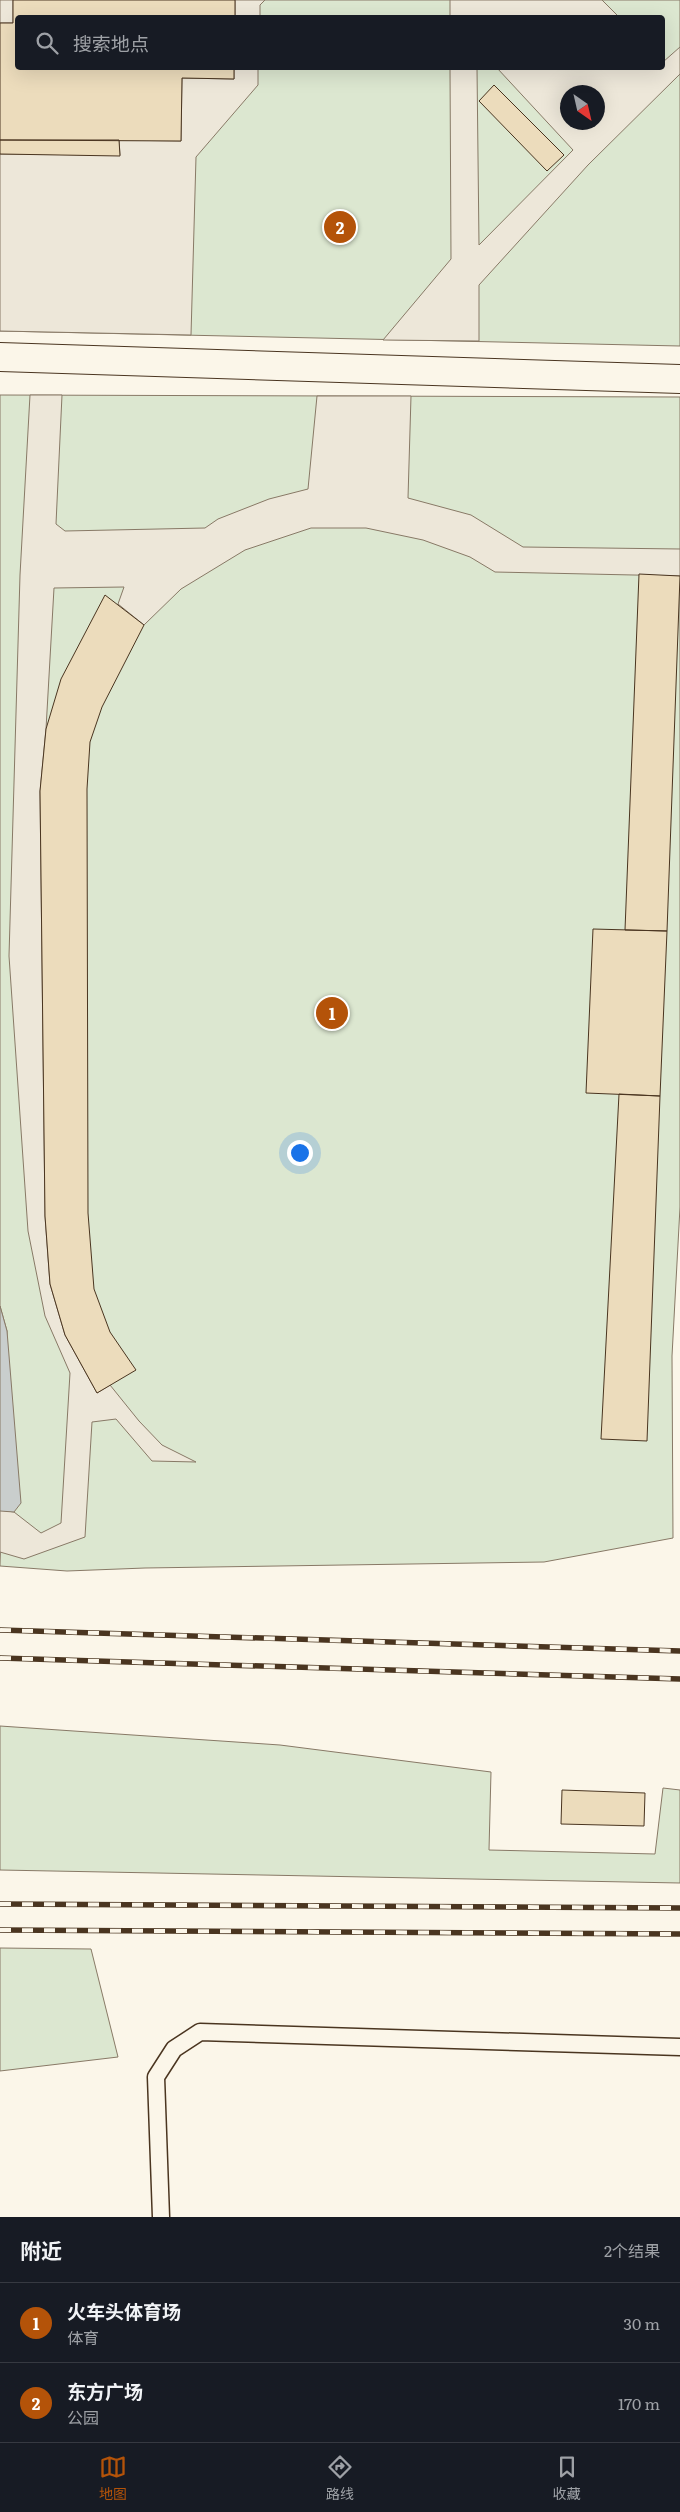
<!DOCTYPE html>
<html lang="zh">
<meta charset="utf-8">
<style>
body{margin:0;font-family:Literata,"Noto Sans SC",serif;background:#20242c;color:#f1f3f6}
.compass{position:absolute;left:560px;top:85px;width:45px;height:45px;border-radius:50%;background:#171b24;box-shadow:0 5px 20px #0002;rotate:146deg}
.you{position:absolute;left:299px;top:1152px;width:18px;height:18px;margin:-12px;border:4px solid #fff;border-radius:50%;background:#1a73e8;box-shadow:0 0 0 8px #1a73e833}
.badge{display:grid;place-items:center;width:32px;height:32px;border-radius:50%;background:#b45309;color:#fff;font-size:16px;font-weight:700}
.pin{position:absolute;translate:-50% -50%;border:2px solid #fff;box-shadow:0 1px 5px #0006}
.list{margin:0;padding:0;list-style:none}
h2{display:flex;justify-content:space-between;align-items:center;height:65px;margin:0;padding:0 20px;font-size:21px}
h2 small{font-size:16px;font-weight:400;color:#9ea1a6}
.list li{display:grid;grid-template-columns:32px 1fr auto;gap:15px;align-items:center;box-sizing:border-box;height:80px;padding:0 20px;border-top:1px solid #363941}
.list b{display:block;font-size:19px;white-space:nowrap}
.list p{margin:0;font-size:16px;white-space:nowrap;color:#9ea1a6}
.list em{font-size:16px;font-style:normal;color:#9ea1a6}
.icon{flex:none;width:28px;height:28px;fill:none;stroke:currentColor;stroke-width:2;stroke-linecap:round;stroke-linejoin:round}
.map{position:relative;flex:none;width:680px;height:2217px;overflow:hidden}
.search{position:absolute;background:#171b24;box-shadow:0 5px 20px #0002;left:15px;right:15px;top:15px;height:55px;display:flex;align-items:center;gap:12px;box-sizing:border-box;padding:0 18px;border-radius:5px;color:#9ea1a6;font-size:19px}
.sheet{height:225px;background:#171b24}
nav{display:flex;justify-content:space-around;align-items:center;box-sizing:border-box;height:70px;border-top:1px solid #363941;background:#171b24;font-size:14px;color:#9ea1a6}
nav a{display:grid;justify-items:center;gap:2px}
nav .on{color:#b45309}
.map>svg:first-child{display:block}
</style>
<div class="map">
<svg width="680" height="2217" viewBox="0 0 680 2217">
<rect width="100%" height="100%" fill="#fbf6e9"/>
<path fill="#dce7d0" stroke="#887966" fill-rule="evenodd" d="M0,0H680V346L0,331ZM18,18H662V68H18ZM568,92H598V122H568Z
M0,395L680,397V1207L672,1356L673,1538L544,1562L145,1568L67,1571L0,1566L7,1331L0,1306Z
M0,1726L280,1745L491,1772L489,1850L655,1854L663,1788L680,1790V1883L0,1870Z
M0,1948L91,1949L118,2057L0,2071Z"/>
<path fill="#ede7d9" stroke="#887966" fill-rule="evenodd" d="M0,0H13V23H0Z
M235,0H265L260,5V17L235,18Z
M450,0H602L619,17H450Z
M680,47V74L588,165L479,285V341L383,340L451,259L450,68H477L479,245L573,150L497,68H662L663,62ZM568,92H598V122H568Z
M234,68H258V85L196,157L191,335L0,331V154L120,155L119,140L181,141L182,78L234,79Z
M30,395H62L56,524L65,531L205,528L218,519L269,499L308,489L317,396H411L408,498L471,515L523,547L680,549V576L495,572L470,557L423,540L366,528H311L245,550L181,589L144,625L118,604L124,587L54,588L46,729L40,792L45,1216L50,1284L65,1335L97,1393L110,1385L139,1421L162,1445L196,1462L152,1461L116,1419L92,1422L85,1537L24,1559L0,1552V1510L14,1512L41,1533L61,1523L70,1373L45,1316L28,1231L9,956L20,575Z"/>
<path fill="#c9cecd" stroke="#887966" d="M0,1306L7,1331L21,1503L14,1512L0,1511Z"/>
<path fill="#ecdcbc" stroke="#4a3520" d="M13,0H235V18H18V68H234V79L182,78L181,141L0,140V23H13Z
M494,85L564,155L547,171L479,101Z
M0,140H119L120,156L0,154Z
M639,574L680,576L667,931L625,930Z
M105,595L144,625L102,707L90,742L87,789L88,1213L94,1289L110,1332L136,1370L97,1393L65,1335L50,1284L45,1216L40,791L46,729L61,679Z
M593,929L667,931L660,1096L586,1093Z
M619,1094L660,1096L647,1441L601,1439Z
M562,1790L645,1793L644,1826L561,1824Z"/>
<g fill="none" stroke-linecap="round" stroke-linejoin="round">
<g stroke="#4a3520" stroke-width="19">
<path id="lane" d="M161,2217L156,2077L174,2049L200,2032L680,2047"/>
</g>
<g stroke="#4a3520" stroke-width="30">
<path id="street" d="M0,357L680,379"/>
</g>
<use href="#lane" stroke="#fbf6e9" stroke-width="16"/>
<use href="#street" stroke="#fbf6e9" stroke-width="28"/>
<g stroke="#4a3520" stroke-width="5.5">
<path id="rail" d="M0,1630L680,1651
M0,1658L680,1679
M0,1904L680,1908
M0,1930L680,1934"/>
</g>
<use href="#rail" stroke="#fbf6e9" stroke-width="4" stroke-dasharray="11" stroke-linecap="butt"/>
</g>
</svg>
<svg class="compass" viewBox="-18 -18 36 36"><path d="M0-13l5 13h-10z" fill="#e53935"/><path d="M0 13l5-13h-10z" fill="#9ea1a6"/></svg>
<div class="you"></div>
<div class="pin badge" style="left:332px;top:1013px">1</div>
<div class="pin badge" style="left:340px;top:227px">2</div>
<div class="search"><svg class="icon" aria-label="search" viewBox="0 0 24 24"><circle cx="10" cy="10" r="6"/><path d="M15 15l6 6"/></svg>搜索地点</div>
</div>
<section class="sheet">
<h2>附近<small>2个结果</small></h2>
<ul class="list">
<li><span class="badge">1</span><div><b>火车头体育场</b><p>体育</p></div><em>30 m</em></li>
<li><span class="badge">2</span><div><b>东方广场</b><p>公园</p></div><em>170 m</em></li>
</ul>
</section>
<nav>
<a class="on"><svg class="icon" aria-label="map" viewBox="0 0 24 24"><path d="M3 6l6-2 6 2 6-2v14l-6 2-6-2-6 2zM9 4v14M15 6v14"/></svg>地图</a>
<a><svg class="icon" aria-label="directions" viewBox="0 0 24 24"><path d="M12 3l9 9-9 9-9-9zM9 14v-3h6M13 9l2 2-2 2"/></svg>路线</a>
<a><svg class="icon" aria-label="saved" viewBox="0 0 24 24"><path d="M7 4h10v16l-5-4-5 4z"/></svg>收藏</a>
</nav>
